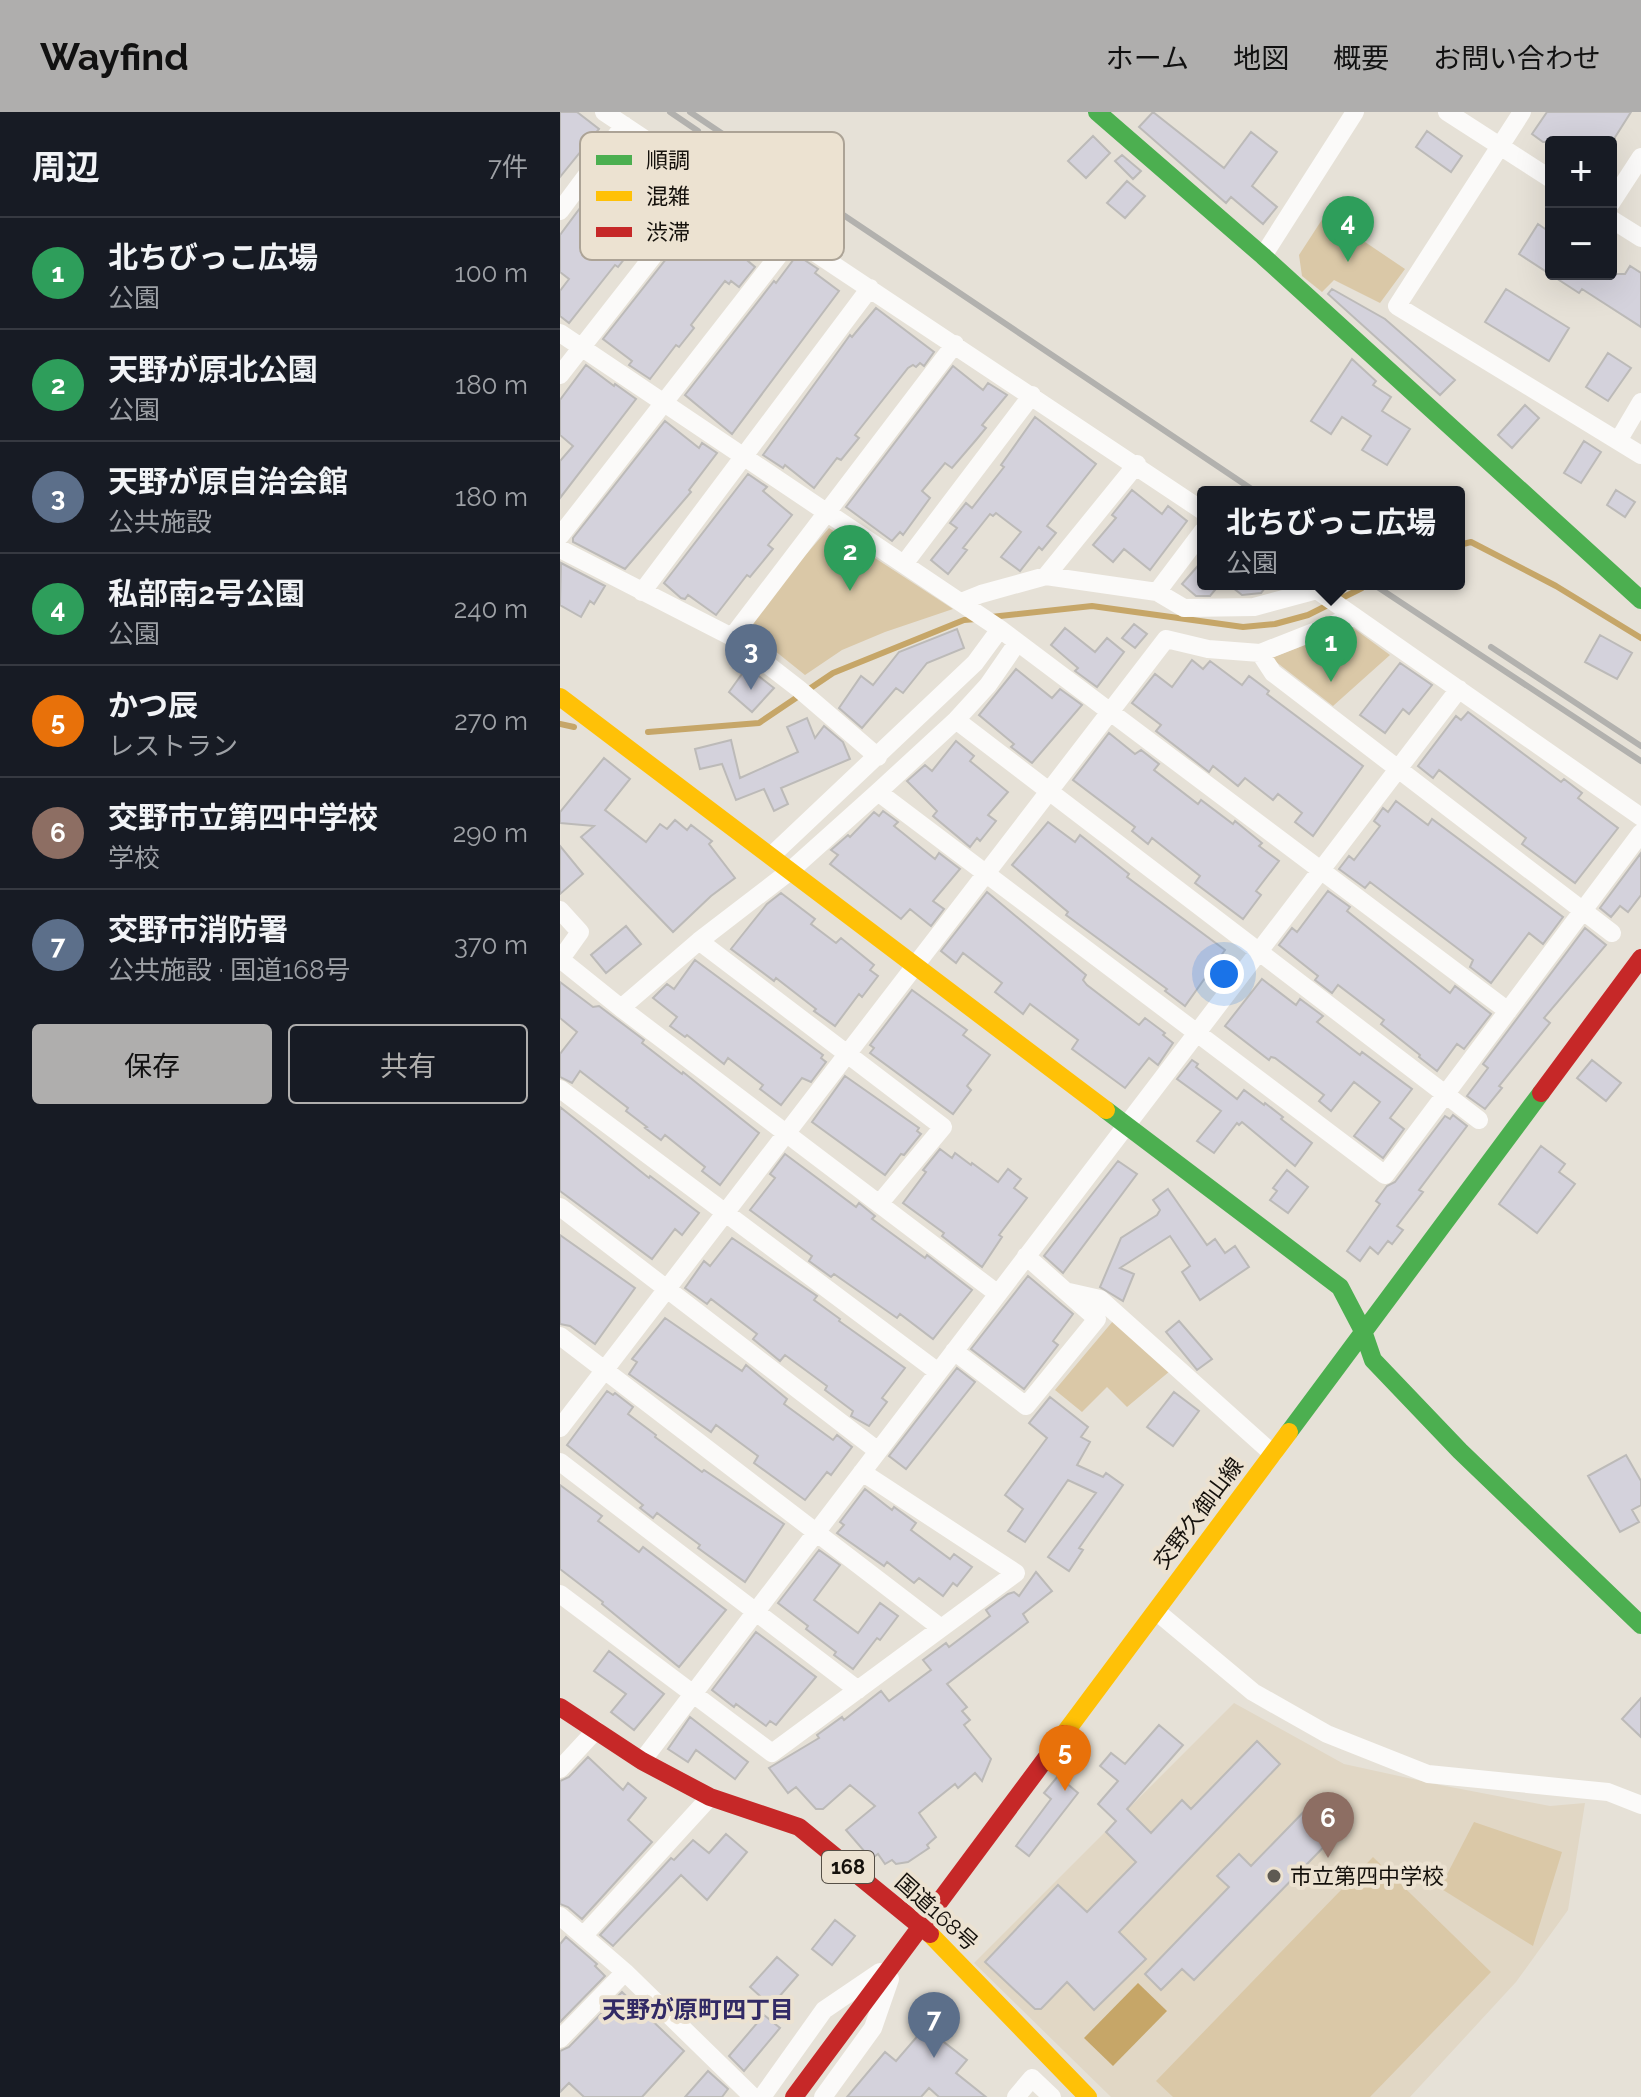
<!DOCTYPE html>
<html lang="ja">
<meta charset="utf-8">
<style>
body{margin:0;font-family:Raleway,"Noto Sans JP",sans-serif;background:#242831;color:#f1f3f6}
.controls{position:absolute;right:24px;top:24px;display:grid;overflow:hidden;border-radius:8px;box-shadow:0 8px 32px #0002}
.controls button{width:72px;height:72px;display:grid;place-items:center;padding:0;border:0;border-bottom:2px solid #363941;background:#171b24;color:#f1f3f6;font:40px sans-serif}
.you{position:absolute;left:664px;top:862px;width:28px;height:28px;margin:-20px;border:6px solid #fff;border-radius:50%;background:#1a73e8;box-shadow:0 0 0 12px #1a73e833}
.badge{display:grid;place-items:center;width:52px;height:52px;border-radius:50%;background:#afaead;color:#fff;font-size:26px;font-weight:700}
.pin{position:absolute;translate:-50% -66px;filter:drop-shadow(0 2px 4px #0008)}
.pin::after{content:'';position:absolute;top:42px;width:28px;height:24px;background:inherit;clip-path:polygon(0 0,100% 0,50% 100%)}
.popup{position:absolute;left:637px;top:374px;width:268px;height:104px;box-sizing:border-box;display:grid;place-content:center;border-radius:8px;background:#171b24;filter:drop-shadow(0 2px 6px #0005);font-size:26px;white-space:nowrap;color:#9ea1a6}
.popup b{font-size:30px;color:#f1f3f6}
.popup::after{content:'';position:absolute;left:50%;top:100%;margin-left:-16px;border:16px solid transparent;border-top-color:#171b24}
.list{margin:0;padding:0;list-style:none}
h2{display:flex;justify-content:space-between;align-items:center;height:104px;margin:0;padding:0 32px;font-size:34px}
h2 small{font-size:26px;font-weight:400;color:#9ea1a6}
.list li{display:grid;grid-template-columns:52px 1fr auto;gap:24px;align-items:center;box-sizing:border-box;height:112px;padding:0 32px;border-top:2px solid #363941}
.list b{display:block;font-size:30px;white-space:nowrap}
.list p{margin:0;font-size:26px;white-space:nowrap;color:#9ea1a6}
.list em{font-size:26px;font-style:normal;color:#9ea1a6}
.actions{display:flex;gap:16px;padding:24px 32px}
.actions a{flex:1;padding:18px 0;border:2px solid #afaead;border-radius:8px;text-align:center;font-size:28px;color:#afaead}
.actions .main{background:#afaead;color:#111}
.map{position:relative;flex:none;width:1081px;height:1985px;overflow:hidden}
header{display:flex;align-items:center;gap:48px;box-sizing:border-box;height:112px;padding:0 40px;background:#afaead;color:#111}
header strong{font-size:38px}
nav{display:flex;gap:44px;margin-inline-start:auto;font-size:28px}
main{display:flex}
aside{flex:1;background:#171b24}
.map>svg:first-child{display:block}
</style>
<header>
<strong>Wayfind</strong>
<nav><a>ホーム</a><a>地図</a><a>概要</a><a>お問い合わせ</a></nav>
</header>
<main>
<aside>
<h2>周辺<small>7件</small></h2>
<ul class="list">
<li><span class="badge" style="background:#2e9e5b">1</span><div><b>北ちびっこ広場</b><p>公園</p></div><em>100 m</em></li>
<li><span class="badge" style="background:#2e9e5b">2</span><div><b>天野が原北公園</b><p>公園</p></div><em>180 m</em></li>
<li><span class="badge" style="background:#5c6f8a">3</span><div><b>天野が原自治会館</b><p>公共施設</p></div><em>180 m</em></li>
<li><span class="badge" style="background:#2e9e5b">4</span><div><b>私部南2号公園</b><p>公園</p></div><em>240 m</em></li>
<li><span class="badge" style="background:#e8710a">5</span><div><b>かつ辰</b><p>レストラン</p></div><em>270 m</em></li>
<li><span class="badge" style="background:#8d6e63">6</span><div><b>交野市立第四中学校</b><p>学校</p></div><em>290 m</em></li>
<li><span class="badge" style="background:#5c6f8a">7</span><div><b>交野市消防署</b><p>公共施設 · 国道168号</p></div><em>370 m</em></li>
</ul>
<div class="actions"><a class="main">保存</a><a>共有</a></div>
</aside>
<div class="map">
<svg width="1081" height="1985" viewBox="0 0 1081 1985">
<rect width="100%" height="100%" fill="#e6e1d7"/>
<path fill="#e1d7c5" d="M674,1591L784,1652L880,1673L990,1694L1025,1691L1008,1798L956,1870L850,1985H551L414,1851Z"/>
<path fill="#dac8a7" d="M765,103L845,157L820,191L774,168L762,180L742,164L739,143Z
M269,416L393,497L325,520L282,538L245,563L184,514Z
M792,515L830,543L773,594L711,546Z
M553,1209L610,1259L567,1295L547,1275L522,1300L495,1278Z
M914,1710L1002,1740L973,1834L880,1776Z
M813,1745L931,1860L810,1985H613L596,1969Z"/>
<path fill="#c6a668" d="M578,1871L607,1899L553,1954L524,1926Z"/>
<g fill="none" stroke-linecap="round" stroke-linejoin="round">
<path stroke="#c6a668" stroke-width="6" d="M899,433L911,430L996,474L1081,526
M431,505L532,494L683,515L715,512L748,503L802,476
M0,612L14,615
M88,620L199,611L273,561L404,508L416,507"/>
</g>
<path fill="#d4d2dc" stroke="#bcbab8" stroke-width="2" d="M0,0H17L39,17L0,65Z
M593,0L664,56L691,20L717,40L692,74L717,95L703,112L671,85L666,91L579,15Z
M987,0H1071L1052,30H983L972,22Z
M867,19L902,44L891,60L856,35Z
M533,24L550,41L526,66L508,49Z
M72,33L122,68L74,129L77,131L58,155L55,153L9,211L0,204V179L9,167L0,160V123L26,88L29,91Z
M562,43L581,59L573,67L555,49Z
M567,69L585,84L565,106L547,91Z
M151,90L203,130L188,149L195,155L179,175L171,169L169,172L165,169L131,213L134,216L119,235L116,233L90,267L69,253L72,249L43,227Z
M978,112L991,121V162H1065L1070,154L1081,161V215L1022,177L1019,181L959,142Z
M237,143L258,157L255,161L279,179L172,322L125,283L214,169L216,171Z
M772,177L825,207L895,268L880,283L768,182Z
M946,177L1009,216L989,249L925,210Z
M316,196L374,240L364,254L360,251L356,255L353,253L348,256L295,323L299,326L281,348L277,346L254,376L225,353L223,356L203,343L285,230L290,223L292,225Z
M1048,241L1071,256L1048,289L1026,275Z
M792,247L816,269L813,273L831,285L822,299L850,317L827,353L802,338L811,324L782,305L771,322L751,309Z
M26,253L54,274L55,272L76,287L0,386V349L13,334L0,323V288Z
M393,254L423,278L428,271L447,283L422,313L426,316L416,328L392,356L385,351L362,379L370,386L343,423L340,420L332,429L286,395Z
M965,293L979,306L952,336L938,323Z
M475,305L536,352L487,414L496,421L482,438L479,435L460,459L441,445L461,420L436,401L433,404L430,402L403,436L407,438L388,462L371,448L397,416L390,411L406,391L412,396L444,355L441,353Z
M105,309L139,336L142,331L157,341L129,378L131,380L65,457L13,430V426Z
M1024,329L1041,340L1021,371L1004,361Z
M188,362L207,375L203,379L232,403L208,433L213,437L190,465L187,463L156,503L128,483L125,487L121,486L104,471Z
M572,378L602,402L608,394L627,409L590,458L564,437L553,450L533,433L556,406L552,403Z
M1056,378L1075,390L1065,405L1047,393Z
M643,448V472H660L650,484H636L622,472Z
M1,451L45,474L34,492L30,489L21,505L0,493Z
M668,472H708L701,481L682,483Z
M574,512L587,522L575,536L562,526Z
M505,516L535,540L547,526L564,540L537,575L515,559L518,556L491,533Z
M397,517L404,536L367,551L343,581L336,576L302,616L279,596L301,564L313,573L339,540Z
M1040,523L1072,541L1057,567L1025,550Z
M632,548L643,557L650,549L682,573L689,564L709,579L707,582L803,654L753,724L735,710L742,701L718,682L713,688L685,666L678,674L653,654L649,660L596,619L601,613L572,591L595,562L612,575Z
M840,551L872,573L849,602L843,597L825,621L800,603Z
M187,555L214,576L192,600L169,580Z
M456,557L492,586L500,577L522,593L472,651L451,635L454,632L419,603Z
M908,600L1001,670L1004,667L1022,681L1018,686L1058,716L1015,771L962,732L966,726L879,658L873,666L858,654L896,604L901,608Z
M247,606L255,626L264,614L283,630L290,647L221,676L228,692L214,699L204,677L176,688L162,652L140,657L135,637L171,628L180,666L238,640L227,615Z
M549,621L575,642L581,638L599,652L594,658L638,692L641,688L673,712L675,709L702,731L699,734L719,749L696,779L701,783L683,807L635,771L640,764L592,726L588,732L572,719L575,715L513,668Z
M396,629L414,644L410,649L448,680L428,703L436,709L420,729L417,726L410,735L373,704L377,699L347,669L365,653L372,659Z
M44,646L70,667L45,698L86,730L100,712L107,717L115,708L127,718L131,713L152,729L149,732L175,766L151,784L113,820L21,725L34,714L0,711V700Z
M836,689L868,713L872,707L1003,805L983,832L969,821L931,871L910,855L913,848L835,789L810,770L805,776L779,757L789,744L794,748L820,714L814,709L823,696L828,700Z
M323,699L338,710L334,714L375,747L379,741L400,757L373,789L384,797L371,814L350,797L341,807L270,752L278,743L271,738L288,723L290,725L314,700L319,704Z
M488,710L515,730L520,723L569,762L567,765L665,838L625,894L605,879L607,877L506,803L508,800L452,753Z
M0,734L23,762L0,782Z
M1081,741V783L1068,800L1060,794L1051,805L1040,796Z
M768,779L790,795L787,799L890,881L895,874L931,902L904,937L897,932L877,959L859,945L860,943L821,912L824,908L778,873L772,881L755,868L758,864L719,833L732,816L737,820Z
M427,780L526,863L523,868L527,873L579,913L585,906L605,921L603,923L613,931L598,953L589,946L565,976L512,937L518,928L470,892L463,902L435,880L442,871L403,841L396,851L381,839Z
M221,781L255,807L251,812L276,831L281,826L314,853L310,858L318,864L302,885L299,882L275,914L254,899L256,897L216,866L214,869L171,837L207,792Z
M66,814L81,832L46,861L31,843Z
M1025,816L1046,833L984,906L990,911L939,974L942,976L925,997L907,984L928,956L923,952Z
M135,848L263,943L261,946L266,950L251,970L242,966L221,993L200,977L203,973L168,946L164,952L127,923L125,925L110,914L117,905L93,886L107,872L114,877Z
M702,867L736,893L740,887L763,904L757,910L800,943L802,940L852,977L830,1006L844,1017L823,1046L794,1024L820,990L794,970L771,999L759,989L764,983L715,946L711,945L709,948L665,914Z
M0,870L33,895L39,894L84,928L82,931L122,962L123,960L199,1021L160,1073L142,1059L145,1055L105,1023L101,1028L85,1016L87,1015L66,999L68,996L20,959L12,971L0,965V942L17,920L0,906Z
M352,878L407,918L403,923L430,943L407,974L411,978L393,1002L310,941L314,936L310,933Z
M632,948L638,952L636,955L677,987L684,978L704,993L705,991L723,1005L721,1007L752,1031L735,1054L682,1010L679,1013L677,1011L654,1041L637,1029L661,999L617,967Z
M1032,948L1061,971L1046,989L1017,966Z
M285,964L359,1016L357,1019L361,1022L344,1043L341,1042L325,1063L252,1010Z
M0,995L89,1066L90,1064L139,1101L122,1123L115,1117L92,1147L0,1079Z
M893,1003L907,1014L859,1078L863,1080L837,1114L843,1118L832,1132L828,1129L818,1142L810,1135L800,1149L787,1139L820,1092L816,1089L827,1074L835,1070L885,1004L890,1007Z
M981,1034L1005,1052L999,1060L1015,1072L977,1121L939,1092Z
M380,1037L392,1046L395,1041L411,1053L412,1051L438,1070L448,1057L461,1067L454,1076L467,1086L439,1123L442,1125L422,1155L382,1124L384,1121L343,1091L366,1060L363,1058Z
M225,1042L296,1095L299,1091L315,1104L312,1107L365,1146L367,1143L412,1178L373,1227L340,1202L337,1206L274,1162L271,1165L249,1149L252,1144L190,1098L215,1066L210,1062Z
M558,1049L577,1062L503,1161L484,1144Z
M727,1058L748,1075L728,1101L710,1088L717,1079L713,1076Z
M608,1077L647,1133L655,1127L665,1141L675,1134L689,1155L640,1188L622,1160L630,1154L610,1124L560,1156L574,1162L563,1189L540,1175L561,1126L597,1103L600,1098L593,1088Z
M0,1123L75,1176L35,1232L10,1214L0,1212Z
M172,1126L257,1184L254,1188L280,1207L279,1209L345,1256L322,1286L327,1290L309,1314L291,1304L293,1299L265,1278L267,1274L225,1243L220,1249L193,1227L197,1222L151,1187L147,1192L125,1176L144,1149L150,1154Z
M468,1164L513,1202L493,1229L498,1233L464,1277L411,1237Z
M105,1206L182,1259L186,1253L227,1287L224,1292L273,1328L277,1323L292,1335L271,1363L267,1360L245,1388L194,1351L198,1344L156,1313L151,1320L69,1262L77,1250L72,1247Z
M619,1209L652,1247L637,1258L606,1220Z
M397,1256L415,1270L346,1357L329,1344Z
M47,1279L53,1283L55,1281L73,1295L68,1302L96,1323L95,1325L142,1360L144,1358L224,1412L185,1470L138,1436L140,1433L97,1401L93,1406L80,1396L83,1393L7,1333Z
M614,1280L639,1299L613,1334L587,1315Z
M490,1285L528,1315L521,1325L530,1330L517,1353L543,1365L546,1361L563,1373L519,1436L523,1438L509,1459L488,1445L536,1381L508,1368L465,1430L448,1419L463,1397L445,1383L487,1326L469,1311Z
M1066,1343L1081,1369V1393L1072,1398L1079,1410L1060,1420L1028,1364Z
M0,1373L42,1404L38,1409L79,1440L83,1435L166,1498L119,1555L42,1492L43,1490L0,1457Z
M305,1377L332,1398L334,1395L356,1411L351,1418L390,1447L394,1442L412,1455L397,1474L393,1471L383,1484L359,1466L354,1471L327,1450L324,1454L277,1421L284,1413L280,1410Z
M259,1438L280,1453L254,1488L298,1521L320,1491L338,1504L320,1528L317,1526L293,1557L274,1543L276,1540L246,1517L248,1514L218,1491Z
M476,1460L492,1479L463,1502L468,1510L387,1572L407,1595L402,1599L410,1608L404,1613L431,1647L422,1669L415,1661L398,1676L395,1672L359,1701L376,1725L367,1733L369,1736L348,1750L336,1752L332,1748L325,1752L318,1742L311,1747L286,1718L315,1694L290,1673L263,1697H256L236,1675L228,1681L209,1656L259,1626L257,1623L282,1605L284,1608L321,1579L329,1589L371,1558L363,1548L386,1531L389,1535L430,1504L426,1498L448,1482L454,1480L459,1484Z
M196,1520L256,1565L216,1613L210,1609L206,1614L176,1592L174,1595L152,1578Z
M49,1539L104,1582L74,1618L51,1600L66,1582L34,1559Z
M1081,1586V1625L1062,1607Z
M130,1605L188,1650L175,1667L136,1638L128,1650L108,1637Z
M599,1613L623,1633L567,1697L591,1721L622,1688L631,1697L697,1629L720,1652L559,1820L586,1847L534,1898L507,1870L481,1897H475L425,1850L498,1773L527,1800L576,1750L546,1720L556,1709L538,1692L558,1669L540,1654L551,1641L565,1652Z
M28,1645L63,1678L68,1671L86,1686L68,1708L92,1730L22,1807L8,1795L0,1792V1669L9,1665Z
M498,1664L518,1681L469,1744L456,1734L491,1687L484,1681Z
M759,1684L787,1711L634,1868L622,1857L601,1878L585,1862L669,1775L657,1764L679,1742L691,1754Z
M166,1722L187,1740L147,1788L121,1763L53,1834L40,1823L111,1746L114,1748L133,1728L149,1741Z
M275,1808L295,1824L272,1853L252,1837Z
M6,1825L37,1852L35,1854L45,1864L0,1910V1832Z
M217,1845L238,1863L211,1894L190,1875Z
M62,1880L124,1939L82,1985H24L9,1971L0,1980V1939L9,1935Z
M380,1898L394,1910L380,1927L407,1948L396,1961L426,1985H379L369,1976L361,1985H287L325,1940L336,1949Z
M204,1903L220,1916L184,1959L169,1944Z
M148,1959L168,1977L162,1985H125Z"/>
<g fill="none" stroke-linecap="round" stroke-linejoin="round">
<path stroke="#fbfaf9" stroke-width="18" d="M44,0L643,399
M887,0L991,67
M962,0L837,194L1081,343
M1051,91L1081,45
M0,99L64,13
M1051,107L1081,126
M703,144L795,0
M0,221L440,517L948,899
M0,263L151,70
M1058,329L1081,290
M0,424L233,125
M0,437L172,525L239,577L318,645
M344,452L472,283
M486,464L577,352
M748,472L1081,705
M82,480L310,176
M597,480L643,419
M401,490L421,482L486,464L597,480L624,496L694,495L757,478
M794,504L700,541L713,561L1052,821
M172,525L395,232
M396,608L919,1008
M318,680L825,1063L1081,721
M211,744L415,551L440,517
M0,798L20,820L0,848
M139,829L383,1015L319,1092
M0,847L61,896L139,829L230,759L318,680L396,608L428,573L457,531
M61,896L438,1182
M0,977L378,1260
M0,1095L318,1339
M509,1180L540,1187L713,1342
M0,1224L381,1516
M394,1239L466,1294L537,1207L466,1144
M0,1316L606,527L648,537L700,541
M0,1350L298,1578
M0,1482L212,1641L456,1461L302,1360
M596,1499L693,1580L767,1622L868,1662L1048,1680L1081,1693
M82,1649L899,577
M0,1657L36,1618
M0,1804L65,1860L193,1985
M24,1823L150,1685
M0,1927L65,1860
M202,1985L264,1898L320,1860
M263,1985L313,1916L330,1867
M456,1985L472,1966L492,1985"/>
<path stroke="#4caf50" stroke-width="18" d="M537,0L703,144L1081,488
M546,998L780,1175L803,1219L813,1248L900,1339L1081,1513
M729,1320L981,981"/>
<path stroke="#ffc107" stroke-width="18" d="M0,585L546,998
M504,1622L729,1320
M370,1822L528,1985"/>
<path stroke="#c62828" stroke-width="18" d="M981,981L1081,846
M0,1595L82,1649L150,1685L239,1715L370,1822
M234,1985L504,1622"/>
<path stroke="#b2b1ae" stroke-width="6" d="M110,0L138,19
M130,0L696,380
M813,472L1081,649
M931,535L1081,634"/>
</g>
<circle fill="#5e5a53" stroke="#ece2d1" stroke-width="3" cx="714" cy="1764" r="8"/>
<g text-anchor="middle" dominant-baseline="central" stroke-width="8" stroke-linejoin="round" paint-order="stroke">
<rect fill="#ece2d1" stroke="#565047" stroke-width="2" x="262" y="1739" width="52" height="32" rx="6"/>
<g font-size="20" font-weight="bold" fill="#15110c">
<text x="288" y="1755">168</text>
</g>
<g font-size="22" fill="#15110c" stroke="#ece2d1">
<text transform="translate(638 1401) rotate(-53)">交野久御山線</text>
<text transform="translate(377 1800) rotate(42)">国道168号</text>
</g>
<g font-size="22" fill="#15110c" stroke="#ece2d1" text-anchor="start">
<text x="730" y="1764">市立第四中学校</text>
</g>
<g font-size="24" font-weight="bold" fill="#322a65" stroke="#ece2d1">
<text x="138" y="1897">天野が原町四丁目</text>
</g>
</g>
<rect x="20" y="20" width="264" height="128" rx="12" fill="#ece2d1" stroke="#aca396" stroke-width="2"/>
<rect x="36" y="43" width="36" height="10" fill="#4caf50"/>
<rect x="36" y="79" width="36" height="10" fill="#ffc107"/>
<rect x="36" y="115" width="36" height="10" fill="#c62828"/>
<g font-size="22" fill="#15110c">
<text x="86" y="56">順調</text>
<text x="86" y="92">混雑</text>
<text x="86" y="128">渋滞</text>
</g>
</svg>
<div class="controls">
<button>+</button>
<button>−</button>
</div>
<div class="you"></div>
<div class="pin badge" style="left:771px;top:570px;background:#2e9e5b">1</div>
<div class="popup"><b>北ちびっこ広場</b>公園</div>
<div class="pin badge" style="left:290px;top:479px;background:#2e9e5b">2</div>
<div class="pin badge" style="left:191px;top:578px;background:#5c6f8a">3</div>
<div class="pin badge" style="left:788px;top:150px;background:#2e9e5b">4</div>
<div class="pin badge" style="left:505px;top:1679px;background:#e8710a">5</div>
<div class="pin badge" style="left:768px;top:1746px;background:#8d6e63">6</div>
<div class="pin badge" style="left:374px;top:1946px;background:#5c6f8a">7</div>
</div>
</main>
